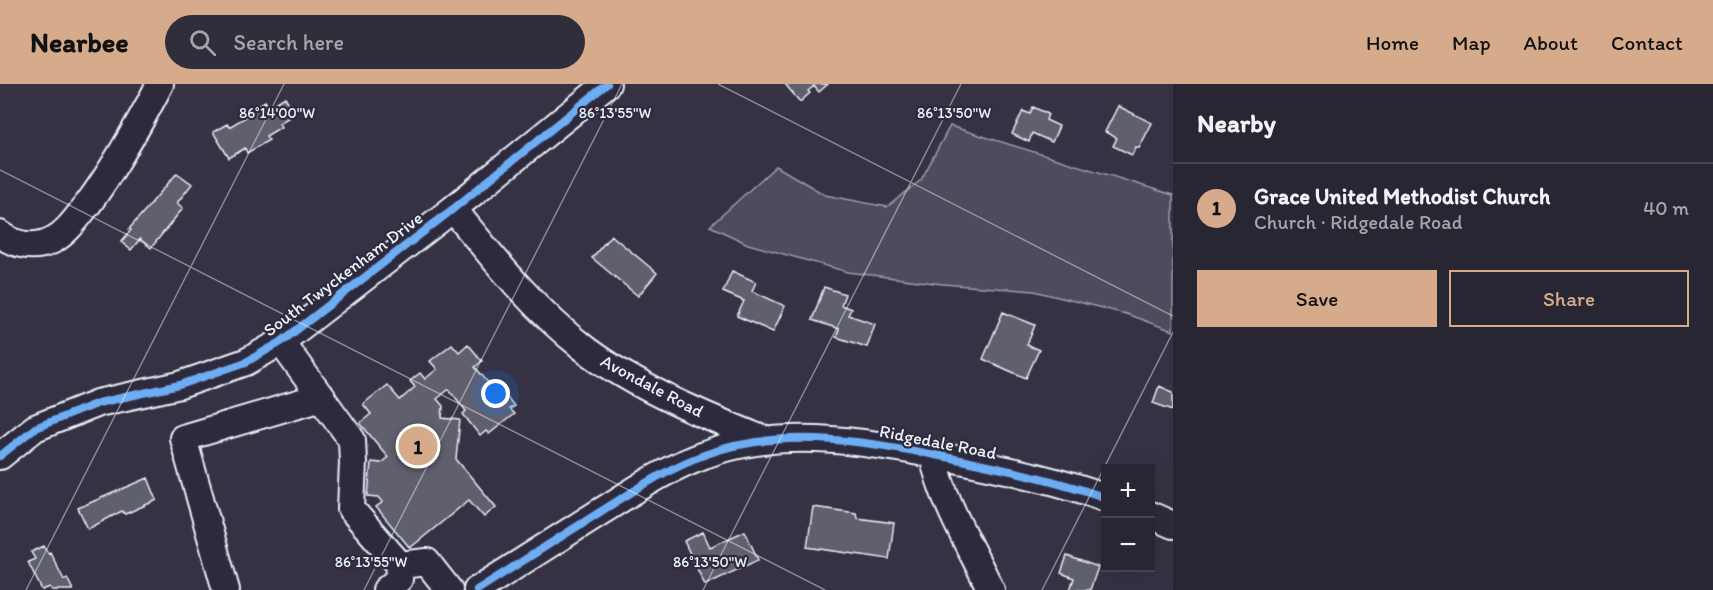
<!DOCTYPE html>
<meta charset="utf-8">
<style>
body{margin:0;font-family:Itim,sans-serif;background:#302e3b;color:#f1f3f6}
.controls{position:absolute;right:18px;bottom:18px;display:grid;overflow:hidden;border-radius:0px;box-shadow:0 6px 24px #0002}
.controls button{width:54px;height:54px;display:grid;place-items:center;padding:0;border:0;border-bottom:2px solid #44434e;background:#282633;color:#f1f3f6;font:30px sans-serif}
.you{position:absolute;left:496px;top:310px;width:21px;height:21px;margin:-15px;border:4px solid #fff;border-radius:50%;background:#1a73e8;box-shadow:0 0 0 9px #1a73e833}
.badge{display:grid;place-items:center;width:39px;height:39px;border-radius:50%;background:#d6ab8b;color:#111;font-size:20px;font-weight:700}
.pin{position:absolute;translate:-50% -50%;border:3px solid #fff;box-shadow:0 2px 6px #0006}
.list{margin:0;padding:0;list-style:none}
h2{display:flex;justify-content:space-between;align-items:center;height:78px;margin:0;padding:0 24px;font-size:26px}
h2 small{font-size:20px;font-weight:400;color:#a5a5ac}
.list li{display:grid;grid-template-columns:39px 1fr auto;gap:18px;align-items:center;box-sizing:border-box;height:90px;padding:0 24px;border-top:2px solid #44434e}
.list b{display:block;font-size:22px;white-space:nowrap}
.list p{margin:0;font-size:20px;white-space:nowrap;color:#a5a5ac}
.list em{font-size:20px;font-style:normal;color:#a5a5ac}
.actions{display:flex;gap:12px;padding:18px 24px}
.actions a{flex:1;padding:14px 0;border:2px solid #d6ab8b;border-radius:0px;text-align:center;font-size:21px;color:#d6ab8b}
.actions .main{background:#d6ab8b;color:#111}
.icon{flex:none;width:33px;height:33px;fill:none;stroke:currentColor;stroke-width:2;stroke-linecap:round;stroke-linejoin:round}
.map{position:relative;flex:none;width:1173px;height:506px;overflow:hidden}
header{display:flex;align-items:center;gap:36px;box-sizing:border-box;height:84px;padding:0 30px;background:#d6ab8b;color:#111}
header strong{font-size:28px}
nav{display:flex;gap:33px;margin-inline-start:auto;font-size:21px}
.search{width:420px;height:54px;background:#302e3b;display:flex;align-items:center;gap:15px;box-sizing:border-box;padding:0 21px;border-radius:33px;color:#a5a5ac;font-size:22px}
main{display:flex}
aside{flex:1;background:#282633}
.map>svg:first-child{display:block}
</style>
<header>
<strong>Nearbee</strong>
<div class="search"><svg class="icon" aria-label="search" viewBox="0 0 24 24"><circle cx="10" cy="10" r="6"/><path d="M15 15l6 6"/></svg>Search here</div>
<nav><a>Home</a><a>Map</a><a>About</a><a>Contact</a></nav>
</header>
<main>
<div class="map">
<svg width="1173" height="506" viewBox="0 0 1173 506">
<rect width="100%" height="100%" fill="#363244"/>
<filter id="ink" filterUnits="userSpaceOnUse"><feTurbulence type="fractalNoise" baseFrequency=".0167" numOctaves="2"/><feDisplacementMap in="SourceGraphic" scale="12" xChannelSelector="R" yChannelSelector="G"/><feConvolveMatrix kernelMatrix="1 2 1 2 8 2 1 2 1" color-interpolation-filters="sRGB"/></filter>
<g filter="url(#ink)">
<path fill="#4d4b5c" stroke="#9a9eaa" stroke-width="1.5" d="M950,42L1173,111V247L1126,230L1034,207L942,200L848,188L748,160L710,142L776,82L825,111L887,123L921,96Z"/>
<path fill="#605e6e" stroke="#e8f1f8" stroke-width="1.5" d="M785,0H828L819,8L814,2L808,7L810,9L800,18Z
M285,13L295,30L279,39L281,43L266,52L269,56L247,69L245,64L229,74L213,48L227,40L229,43L251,30L250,26L265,17L269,23Z
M1118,22L1152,39L1139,64L1136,63L1132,71L1113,62L1117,54L1105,48Z
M1033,23L1048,30L1046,36L1059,42L1052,58L1032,49L1029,58L1012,50L1023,27L1030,30Z
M177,89L192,100L177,119L183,124L151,164L140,155L131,166L121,158L131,146L129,145Z
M611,151L657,189L638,212L592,174Z
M732,187L756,198L752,207L785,222L773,248L737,232L744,217L723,208Z
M824,203L845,210L841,221L851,225L848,231L875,240L867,263L836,253L839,245L812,236Z
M1003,228L1035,241L1027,261L1039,266L1026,294L983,275Z
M452,260L459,268L468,260L482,277L475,283L497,309L501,305L514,322L509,325L514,330L489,350L486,347L480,352L463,330L466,327L449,305L437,315L443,322L442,334L460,336L456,375L496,423L484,433L469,416L410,464L376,423L383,418L379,413L368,412L371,378L381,379L388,373L360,339L371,330L363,320L387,301L400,316L415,303L410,297L420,289L425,295L437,285L430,277Z
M1159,302L1173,308V326L1153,319Z
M148,394L157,416L125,430L122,427L88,445L78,424Z
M813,423L856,429L857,434L894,439L889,475L807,463Z
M745,447L758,476L705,501L684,457L703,448L710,463Z
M44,462L48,469L50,468L64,496L67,494L73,506H52L50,503L42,506L28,478L35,475L31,468Z
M1067,472L1098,483L1090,506H1070L1074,494L1061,489Z"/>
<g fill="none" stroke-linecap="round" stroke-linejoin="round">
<g stroke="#e8f1f8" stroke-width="30">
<path id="minor" d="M453,125C494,175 534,226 585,265C635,303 707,333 765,356
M0,150C16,162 35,165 53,156C68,148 77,133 88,120C116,82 138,42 160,0
M281,258L352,356L353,378L351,425L400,481L427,478L449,506
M933,371C943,419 970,462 991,506
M0,372L35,344L98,319L180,301L246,278L281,258L453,125L607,0
M1150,431L1173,441
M226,506L183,354L322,313
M386,506L399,495L400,481
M477,506C518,480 559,454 600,428C634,407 667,384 704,371C786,340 881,360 965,377C1012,387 1060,397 1106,414"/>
</g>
<use href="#minor" stroke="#2f2a3d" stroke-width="26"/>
<g stroke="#2f2a3d" stroke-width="11">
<path id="cycleway" d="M0,372L35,344L98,319L180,301L246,278L281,258L453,125L607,0
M477,506C518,480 559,454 600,428C634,407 667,384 704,371C786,340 881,360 965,377C1012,387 1060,397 1106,414"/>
</g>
<use href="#cycleway" stroke="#6dadf4" stroke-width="8"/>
</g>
</g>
<path fill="none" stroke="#e8f1f8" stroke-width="1.5" stroke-opacity="0.45" d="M718,0L1173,232M0,86L825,506M26,506L284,0M364,506L622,0M703,506L961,0M1042,506L1173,248"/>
<g text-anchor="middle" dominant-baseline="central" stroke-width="4.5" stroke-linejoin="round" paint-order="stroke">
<g font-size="18" fill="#e8f1f8" stroke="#2f2a3d">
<text transform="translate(343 190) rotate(-37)">South Twyckenham Drive</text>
<text transform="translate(652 302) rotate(28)">Avondale Road</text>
<text transform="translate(938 358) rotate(11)">Ridgedale Road</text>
</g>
</g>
<g font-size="15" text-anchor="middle" fill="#e8f1f8" stroke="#2f2a3d" stroke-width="4.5" stroke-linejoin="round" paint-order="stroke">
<text x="277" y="34">86°14'00"W</text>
<text x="615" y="34">86°13'55"W</text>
<text x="954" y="34">86°13'50"W</text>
<text x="371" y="483">86°13'55"W</text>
<text x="710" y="483">86°13'50"W</text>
</g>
</svg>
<div class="controls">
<button>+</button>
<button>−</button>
</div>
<div class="you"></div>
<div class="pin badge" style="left:418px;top:362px">1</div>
</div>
<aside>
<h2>Nearby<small></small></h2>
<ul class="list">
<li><span class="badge">1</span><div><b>Grace United Methodist Church</b><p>Church · Ridgedale Road</p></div><em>40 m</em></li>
</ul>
<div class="actions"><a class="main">Save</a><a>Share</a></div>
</aside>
</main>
